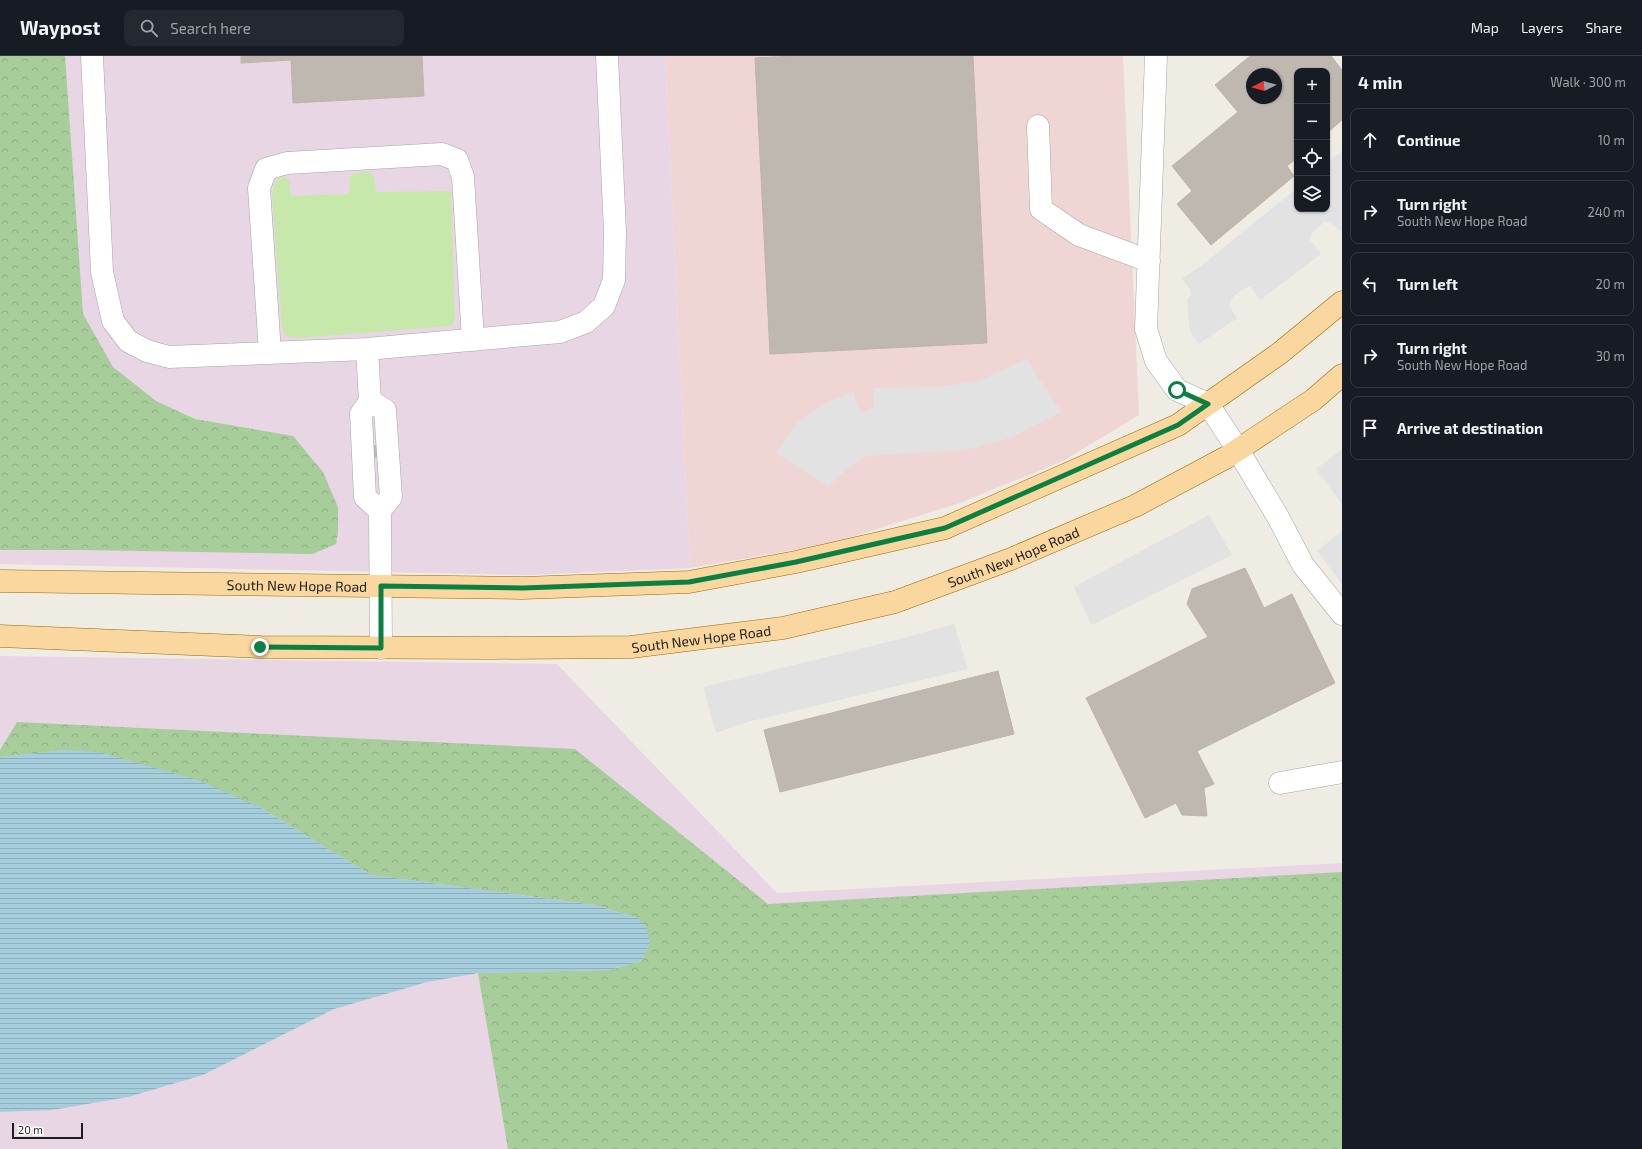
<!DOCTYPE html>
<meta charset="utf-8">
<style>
body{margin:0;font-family:"Exo 2",sans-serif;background:#242831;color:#f1f3f6}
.controls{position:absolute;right:12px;top:12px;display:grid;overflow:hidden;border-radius:8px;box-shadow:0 1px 3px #0004}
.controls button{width:36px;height:36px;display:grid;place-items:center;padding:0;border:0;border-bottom:1px solid #363941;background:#171b24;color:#f1f3f6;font:20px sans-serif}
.compass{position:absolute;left:1246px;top:12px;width:36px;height:36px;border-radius:50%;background:#171b24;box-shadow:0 1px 3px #0004;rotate:265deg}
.scale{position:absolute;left:12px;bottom:10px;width:71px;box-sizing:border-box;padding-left:4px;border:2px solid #1e1e1e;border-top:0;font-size:11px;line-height:14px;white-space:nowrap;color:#1e1e1e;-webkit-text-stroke:3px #fff;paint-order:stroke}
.stop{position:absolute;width:12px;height:12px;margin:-9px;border:3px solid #0b8043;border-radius:50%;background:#fff}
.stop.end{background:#0b8043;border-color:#fff;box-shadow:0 1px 4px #0008}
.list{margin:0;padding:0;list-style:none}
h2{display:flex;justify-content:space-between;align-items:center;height:52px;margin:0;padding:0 16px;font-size:17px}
h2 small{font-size:13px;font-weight:400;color:#9ea1a6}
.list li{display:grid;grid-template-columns:26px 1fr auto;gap:12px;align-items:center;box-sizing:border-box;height:64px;margin:0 8px 8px;padding:0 8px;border:1px solid #363941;border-radius:8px}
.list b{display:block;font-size:15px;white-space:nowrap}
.list p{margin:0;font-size:13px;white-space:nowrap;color:#9ea1a6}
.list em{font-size:13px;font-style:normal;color:#9ea1a6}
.icon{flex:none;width:22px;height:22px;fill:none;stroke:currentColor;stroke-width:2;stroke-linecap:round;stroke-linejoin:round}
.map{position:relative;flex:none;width:1342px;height:1093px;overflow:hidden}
header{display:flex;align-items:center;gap:24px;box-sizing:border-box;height:56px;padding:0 20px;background:#171b24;border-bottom:1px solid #363941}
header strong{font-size:19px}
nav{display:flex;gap:22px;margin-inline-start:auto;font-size:14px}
.search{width:280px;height:36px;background:#242831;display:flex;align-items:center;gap:10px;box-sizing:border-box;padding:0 14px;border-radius:8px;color:#9ea1a6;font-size:15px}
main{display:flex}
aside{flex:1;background:#171b24}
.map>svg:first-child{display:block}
</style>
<header>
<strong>Waypost</strong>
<div class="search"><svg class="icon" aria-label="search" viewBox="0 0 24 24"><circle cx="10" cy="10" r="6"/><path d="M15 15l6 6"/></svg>Search here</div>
<nav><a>Map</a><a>Layers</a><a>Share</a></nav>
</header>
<main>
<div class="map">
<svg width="1342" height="1093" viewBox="0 0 1342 1093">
<defs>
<pattern id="forest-crowns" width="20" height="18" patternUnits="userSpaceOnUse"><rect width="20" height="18" fill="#a6cd9a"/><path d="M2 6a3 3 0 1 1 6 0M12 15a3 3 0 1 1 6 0" fill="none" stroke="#8eb084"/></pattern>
<pattern id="water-rules" width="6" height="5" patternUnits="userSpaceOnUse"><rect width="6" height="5" fill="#a5cddc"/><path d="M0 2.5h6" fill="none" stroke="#8eb0bc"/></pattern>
</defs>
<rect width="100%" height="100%" fill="#efece4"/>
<path fill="#efd6d4" d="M665,0H1123L1139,359L1063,405L960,447L829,488L690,512Z"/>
<path fill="#e8d6e4" d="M0,0H665L690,512L528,519L0,508Z
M0,600L557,608L777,837L1342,807V1093H0Z"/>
<path fill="#c6e8ab" d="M366,115L374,120L376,136L451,135L455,264L451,270L298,282L286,280L282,272L272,139L275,125L283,120L289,125L291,140L349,138L350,120L354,118Z"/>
<path fill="url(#forest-crowns)" d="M0,0H65L83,258L113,311L156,345L195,363L293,380L323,416L338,451V476L336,488L313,498L82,494H0Z
M17,666L575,693L768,848L1342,816V1093H508L478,917L610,914L641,905L650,887L638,862L595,849L371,819L261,752L66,694L0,701V694Z"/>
<path fill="#e2e2e2" d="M1342,95V178L1340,174L1330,167L1324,166L1312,177L1310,184L1321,198L1260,244L1250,230L1242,234L1233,241L1229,249L1237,262L1199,288L1190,275L1187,244L1191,239L1190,233L1182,223L1206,206L1297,132V153H1327V107Z
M1026,303L1061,356L1010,382L965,394L866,400L848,412L829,430L776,397L798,366L826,347L854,336L856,347L860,354L866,356L874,351L873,332L939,331L979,325Z
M1342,393V448L1316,413Z
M1209,459L1232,499L1091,569L1074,531Z
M1342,475V528L1317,495Z
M954,568L968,613L747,666L716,677L703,631L896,584Z"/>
<path fill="url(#water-rules)" d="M66,694L99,696L198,724L261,752L371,819L595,849L638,862L647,872L650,887L641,905L610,914L478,917L427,926L334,953L203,1019L128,1041L52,1054L0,1056V701Z"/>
<path fill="#bfb8b1" stroke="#c0b3a7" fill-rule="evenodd" d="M241,0H422L424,40L293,47L291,4L241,7Z
M796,0H973L987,287L770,298L755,2Z
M1250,0H1331L1342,14V64L1327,77V15H1297V102L1287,110L1294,120L1211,189L1177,148L1192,135L1172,110L1238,56L1215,29ZM1252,18H1276V42H1252Z
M383,389V400L374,401L373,390Z
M1245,512L1264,552L1292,538L1335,627L1197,695L1214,728L1204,732L1207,760L1182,759L1176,747L1145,762L1086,642L1208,581L1187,548L1192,533Z
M998,615L1014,678L780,736L764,674Z"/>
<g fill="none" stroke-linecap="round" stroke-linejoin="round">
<g stroke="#a5a5a5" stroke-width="23">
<path id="minor" d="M92,0L102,216L113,265L128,285L147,295L169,301L367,293
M1156,0L1146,273L1156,305L1177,334L1208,348L1238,394L1278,461L1303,509L1342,558
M1038,70L1041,153L1079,179L1149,205
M270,297L259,132L266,113L287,107L442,98L457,104L463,121L473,284
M370,345L367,293L560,276L586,266L604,250L614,224L615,176L607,0
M380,455L365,441L361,358L370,345L385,354L391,441L380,455L381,592
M1280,727L1342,716"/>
</g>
<g stroke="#956c03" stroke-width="23">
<g id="major">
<path id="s1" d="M0,525L523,532L689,526L796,506L945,472L1178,369L1280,297L1342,246"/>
<path id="s2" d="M0,580L261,591L492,592L631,591L783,572L895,546L1011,503L1135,450L1227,401L1313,344L1342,319"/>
</g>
</g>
<use href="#minor" stroke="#fff" stroke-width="22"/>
<use href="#major" stroke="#fad79e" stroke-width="22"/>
</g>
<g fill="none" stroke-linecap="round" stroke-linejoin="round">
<path stroke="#0b8043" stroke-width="5" d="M260,591L381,592V530L523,532L689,526L796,506L945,472L1178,369L1208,348L1177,334"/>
</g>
<g text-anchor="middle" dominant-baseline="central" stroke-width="3" stroke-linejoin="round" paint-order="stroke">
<g font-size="14" fill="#1e1e1e" stroke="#fff">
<text stroke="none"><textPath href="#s2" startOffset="1026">South New Hope Road</textPath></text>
<text stroke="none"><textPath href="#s1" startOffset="297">South New Hope Road</textPath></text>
<text stroke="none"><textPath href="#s2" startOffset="702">South New Hope Road</textPath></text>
</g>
</g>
</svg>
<div class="controls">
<button>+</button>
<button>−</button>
<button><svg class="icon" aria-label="locate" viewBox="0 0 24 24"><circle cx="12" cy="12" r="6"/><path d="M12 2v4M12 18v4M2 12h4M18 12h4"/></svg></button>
<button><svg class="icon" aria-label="layers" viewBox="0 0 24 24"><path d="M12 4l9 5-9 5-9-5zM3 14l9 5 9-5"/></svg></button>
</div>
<svg class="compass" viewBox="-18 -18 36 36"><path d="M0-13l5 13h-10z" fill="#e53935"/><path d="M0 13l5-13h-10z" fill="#9ea1a6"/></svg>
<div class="scale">20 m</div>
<div class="stop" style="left:1177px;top:334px"></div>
<div class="stop end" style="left:260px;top:591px"></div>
</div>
<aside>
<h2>4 min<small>Walk · 300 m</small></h2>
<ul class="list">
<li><svg class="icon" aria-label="ahead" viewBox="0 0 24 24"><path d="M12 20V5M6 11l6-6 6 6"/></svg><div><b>Continue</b></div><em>10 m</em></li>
<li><svg class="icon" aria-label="right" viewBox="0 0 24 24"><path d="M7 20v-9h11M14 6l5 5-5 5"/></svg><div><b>Turn right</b><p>South New Hope Road</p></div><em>240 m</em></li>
<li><svg class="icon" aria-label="left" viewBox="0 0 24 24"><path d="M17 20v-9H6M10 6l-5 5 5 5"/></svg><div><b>Turn left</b></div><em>20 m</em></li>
<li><svg class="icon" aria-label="right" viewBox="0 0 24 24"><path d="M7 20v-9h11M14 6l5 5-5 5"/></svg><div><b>Turn right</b><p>South New Hope Road</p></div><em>30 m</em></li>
<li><svg class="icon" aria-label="arrive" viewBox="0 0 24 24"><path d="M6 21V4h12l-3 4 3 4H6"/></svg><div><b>Arrive at destination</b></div></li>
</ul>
</aside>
</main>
